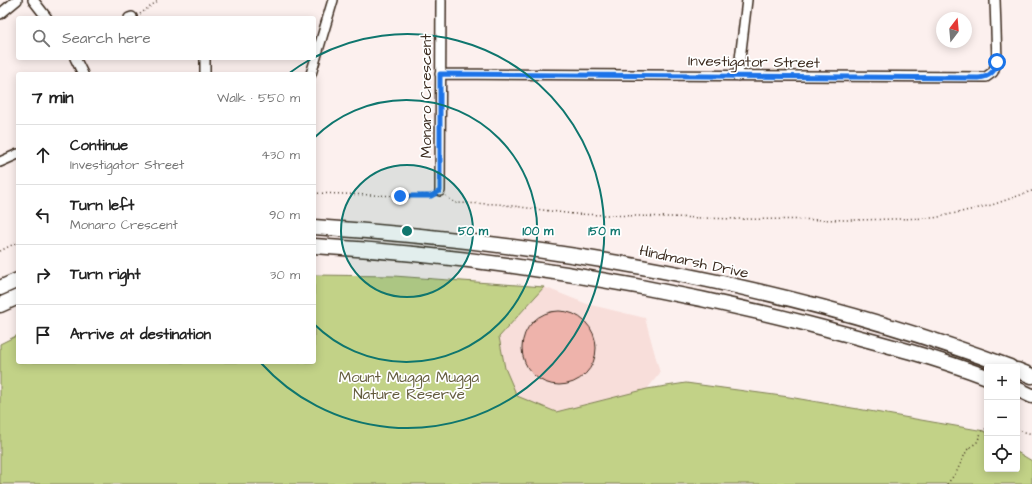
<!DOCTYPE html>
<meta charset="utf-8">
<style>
body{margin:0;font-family:"Architects Daughter",sans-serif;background:#f6f6f6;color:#222}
.controls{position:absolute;right:12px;bottom:12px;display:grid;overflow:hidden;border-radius:4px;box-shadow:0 2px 10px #0003}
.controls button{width:36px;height:36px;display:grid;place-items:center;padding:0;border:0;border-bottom:1px solid #e0e0e0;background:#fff;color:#222;font:20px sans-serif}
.compass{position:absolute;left:936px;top:12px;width:36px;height:36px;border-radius:50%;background:#fff;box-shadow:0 2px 10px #0003;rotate:16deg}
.stop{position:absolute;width:12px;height:12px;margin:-9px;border:3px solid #1a73e8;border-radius:50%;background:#fff}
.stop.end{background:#1a73e8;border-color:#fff;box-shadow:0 1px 4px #0008}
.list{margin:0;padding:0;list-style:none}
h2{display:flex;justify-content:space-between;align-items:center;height:52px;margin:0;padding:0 16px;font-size:17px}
h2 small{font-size:13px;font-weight:400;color:#767676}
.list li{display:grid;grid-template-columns:26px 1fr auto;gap:12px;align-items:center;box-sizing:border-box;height:60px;padding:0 16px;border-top:1px solid #e0e0e0}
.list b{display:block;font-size:15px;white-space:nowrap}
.list p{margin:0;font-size:13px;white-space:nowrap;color:#767676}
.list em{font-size:13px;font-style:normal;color:#767676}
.icon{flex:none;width:22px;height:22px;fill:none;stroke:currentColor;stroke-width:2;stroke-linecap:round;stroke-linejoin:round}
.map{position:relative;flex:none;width:1032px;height:484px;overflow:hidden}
.search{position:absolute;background:#fff;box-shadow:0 2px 10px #0003;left:16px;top:16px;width:300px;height:44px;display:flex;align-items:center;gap:10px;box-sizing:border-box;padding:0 14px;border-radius:4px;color:#767676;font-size:15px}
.panel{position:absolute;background:#fff;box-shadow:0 2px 10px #0003;left:16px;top:72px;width:300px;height:292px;border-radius:4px}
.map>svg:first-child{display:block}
</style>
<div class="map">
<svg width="1032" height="484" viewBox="0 0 1032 484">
<rect width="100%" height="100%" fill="#fcf0ee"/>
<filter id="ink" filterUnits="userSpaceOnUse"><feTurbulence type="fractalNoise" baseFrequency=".025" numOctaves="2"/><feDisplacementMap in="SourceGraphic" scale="8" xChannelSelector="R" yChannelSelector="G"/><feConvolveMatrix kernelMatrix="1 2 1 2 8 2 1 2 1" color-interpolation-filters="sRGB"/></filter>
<g filter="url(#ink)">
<path fill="#f8deda" d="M544,287L587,304L645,318L660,373L647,389L556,412L517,396L505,368L499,337Z"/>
<path fill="#c2d287" stroke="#7e7e52" d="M314,275L394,276L544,287L499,337L505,368L517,396L556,412L647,389L686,383L789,397L984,431L987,433V469H1017V452L1032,461V484H0V344L18,335V362H314Z"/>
<path fill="#eeb3ab" stroke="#3b2a1e" d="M522 348a37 37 0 1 1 74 0a37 37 0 1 1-74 0Z"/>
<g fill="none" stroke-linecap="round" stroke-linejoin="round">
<g stroke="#3b2a1e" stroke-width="12">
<path id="minor" d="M33,0L47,18
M0,14L17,0
M129,18L132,17
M75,58L83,74
M205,58V74
M311,74L333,0
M440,74L986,77L993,72L997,61L995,0
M738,76L747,0
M0,162L18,154
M440,191L441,0"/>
</g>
<g stroke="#3b2a1e" stroke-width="17">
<path id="primary" d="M314,227C547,243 790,284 1010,367
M314,246C480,256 647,283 808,324C868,340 929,355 987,377
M0,288L18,280
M0,305L18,297
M1017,370L1032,376
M1017,389L1032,396"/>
</g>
<path stroke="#3b2a1e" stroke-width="1.5" stroke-dasharray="1 3" stroke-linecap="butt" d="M140,14L159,0
M314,193L400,196L433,195
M446,196L455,203L498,204L573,214L736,219L857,220L934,218L992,205L1032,191
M0,251L18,242
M1017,430L1032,434
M947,484L956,473L967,450L977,442L982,431L987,428"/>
<use href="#minor" stroke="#fff" stroke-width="9"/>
<use href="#primary" stroke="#fff" stroke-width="14"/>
</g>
</g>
<g fill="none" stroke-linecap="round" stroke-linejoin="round" filter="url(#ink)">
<path stroke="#1a73e8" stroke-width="5" d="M400,196H431L440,191V74L979,78C989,77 995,72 997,62"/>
</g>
<circle cx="407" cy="231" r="66" fill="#0f766e" fill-opacity=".12"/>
<g fill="none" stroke="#0f766e" stroke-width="2">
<circle cx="407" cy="231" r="66"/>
<path d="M314 138A131 131 0 1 1 314 324"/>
<path d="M288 74A197 197 0 0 1 311 59M315 57A197 197 0 1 1 261 363"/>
</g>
<g text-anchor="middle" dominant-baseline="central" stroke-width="3.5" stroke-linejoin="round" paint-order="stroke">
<g font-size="15" fill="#3b2a1e" stroke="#fff">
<text transform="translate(754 62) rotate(1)">Investigator Street</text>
<text transform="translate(426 96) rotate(-90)">Monaro Crescent</text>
<text transform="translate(694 262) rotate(12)">Hindmarsh Drive</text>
</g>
<g font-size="15" fill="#645c3e" stroke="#fff">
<text x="409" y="377">Mount Mugga Mugga<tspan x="409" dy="17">Nature Reserve</tspan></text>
</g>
</g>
<circle cx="407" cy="231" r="6" fill="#0f766e" stroke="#fff" stroke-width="2"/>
<g font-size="12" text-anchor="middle" font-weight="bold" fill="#0f766e" stroke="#fff" stroke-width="3.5" stroke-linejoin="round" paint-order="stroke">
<text x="473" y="235">50 m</text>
<text x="538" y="235">100 m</text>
<text x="604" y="235">150 m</text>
</g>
</svg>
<div class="controls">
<button>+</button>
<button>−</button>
<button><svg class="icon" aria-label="locate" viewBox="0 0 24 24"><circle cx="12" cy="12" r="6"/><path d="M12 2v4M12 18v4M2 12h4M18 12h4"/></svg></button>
</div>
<svg class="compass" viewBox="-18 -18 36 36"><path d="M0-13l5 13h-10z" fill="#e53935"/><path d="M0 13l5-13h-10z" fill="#767676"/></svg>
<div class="stop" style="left:997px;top:62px"></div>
<div class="stop end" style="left:400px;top:196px"></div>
<div class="search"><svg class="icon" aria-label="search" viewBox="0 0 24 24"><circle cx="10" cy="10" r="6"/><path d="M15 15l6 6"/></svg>Search here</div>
<section class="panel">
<h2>7 min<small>Walk · 550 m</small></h2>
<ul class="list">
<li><svg class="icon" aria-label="ahead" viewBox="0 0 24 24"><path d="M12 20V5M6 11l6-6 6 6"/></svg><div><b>Continue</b><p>Investigator Street</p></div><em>430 m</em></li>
<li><svg class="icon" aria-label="left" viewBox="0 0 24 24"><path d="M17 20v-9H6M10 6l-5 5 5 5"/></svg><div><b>Turn left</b><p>Monaro Crescent</p></div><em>90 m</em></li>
<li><svg class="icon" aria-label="right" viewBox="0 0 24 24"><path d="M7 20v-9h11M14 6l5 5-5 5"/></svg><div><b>Turn right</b></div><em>30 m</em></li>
<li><svg class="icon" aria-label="arrive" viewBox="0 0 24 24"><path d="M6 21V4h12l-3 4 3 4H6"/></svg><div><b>Arrive at destination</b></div></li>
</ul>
</section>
</div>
